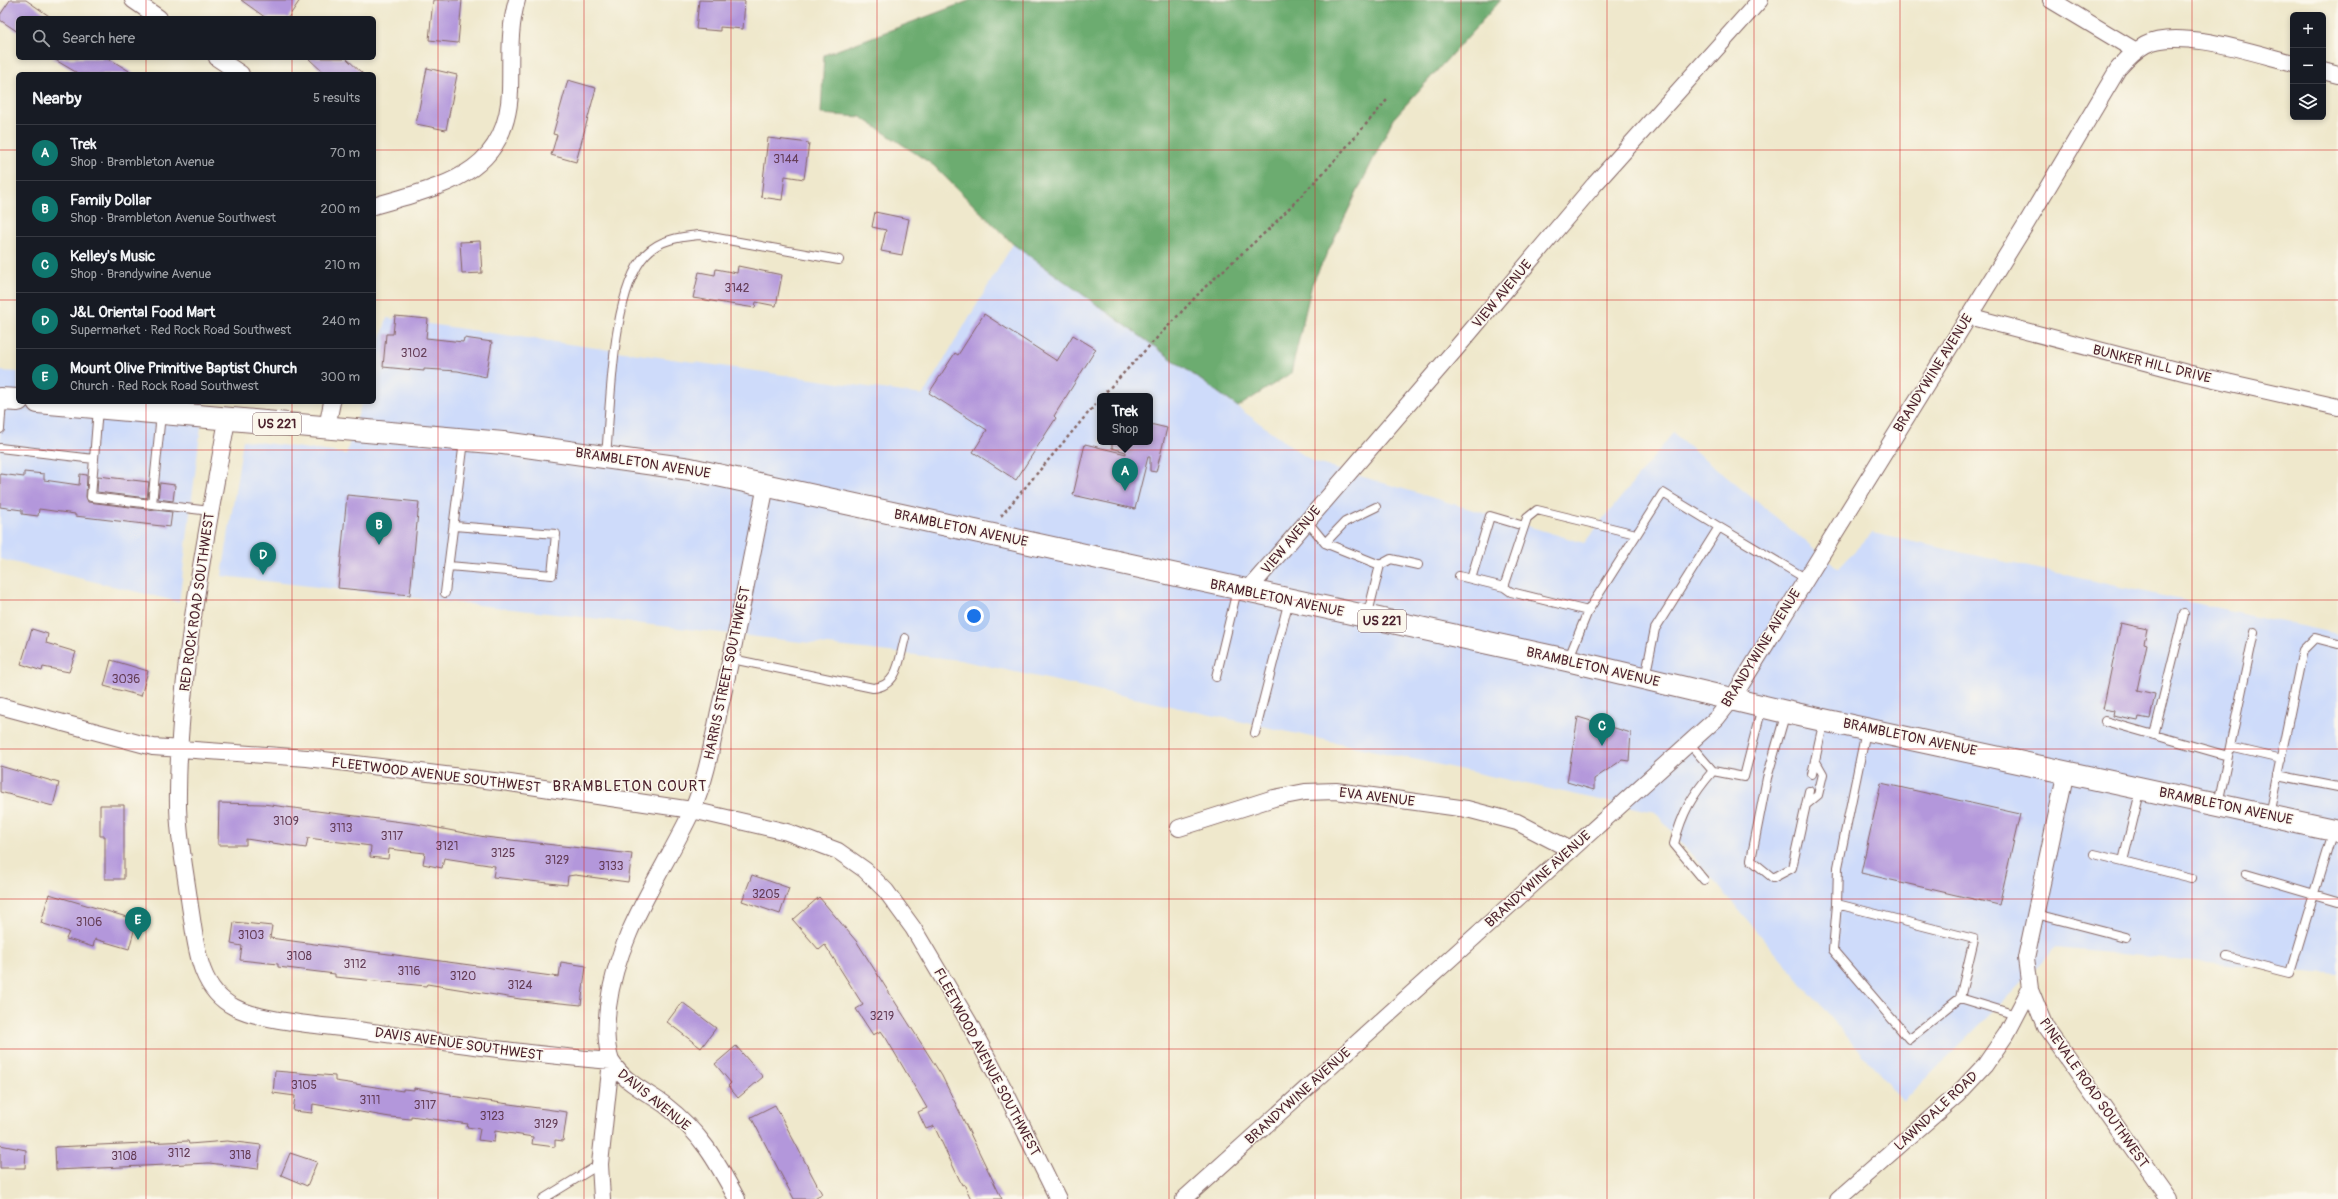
<!DOCTYPE html>
<meta charset="utf-8">
<style>
body{margin:0;font-family:Pangolin,sans-serif;background:#20242c;color:#f1f3f6}
.controls{position:absolute;right:12px;top:12px;display:grid;overflow:hidden;border-radius:6px;box-shadow:0 2px 6px #0003}
.controls button{width:36px;height:36px;display:grid;place-items:center;padding:0;border:0;border-bottom:1px solid #363941;background:#171b24;color:#f1f3f6;font:20px sans-serif}
.you{position:absolute;left:974px;top:616px;width:14px;height:14px;margin:-10px;border:3px solid #fff;border-radius:50%;background:#1a73e8;box-shadow:0 0 0 6px #1a73e833}
.badge{display:grid;place-items:center;width:26px;height:26px;border-radius:50%;background:#0f766e;color:#fff;font-size:13px;font-weight:700}
.pin{position:absolute;translate:-50% -33px;filter:drop-shadow(0 1px 2px #0008)}
.pin::after{content:'';position:absolute;top:21px;width:14px;height:12px;background:inherit;clip-path:polygon(0 0,100% 0,50% 100%)}
.popup{position:absolute;left:1097px;top:393px;width:56px;height:52px;box-sizing:border-box;display:grid;place-content:center;border-radius:6px;background:#171b24;filter:drop-shadow(0 1px 3px #0005);font-size:13px;white-space:nowrap;color:#9ea1a6}
.popup b{font-size:15px;color:#f1f3f6}
.popup::after{content:'';position:absolute;left:50%;top:100%;margin-left:-8px;border:8px solid transparent;border-top-color:#171b24}
.list{margin:0;padding:0;list-style:none}
h2{display:flex;justify-content:space-between;align-items:center;height:52px;margin:0;padding:0 16px;font-size:17px}
h2 small{font-size:13px;font-weight:400;color:#9ea1a6}
.list li{display:grid;grid-template-columns:26px 1fr auto;gap:12px;align-items:center;box-sizing:border-box;height:56px;padding:0 16px;border-top:1px solid #363941}
.list b{display:block;font-size:15px;white-space:nowrap}
.list p{margin:0;font-size:13px;white-space:nowrap;color:#9ea1a6}
.list em{font-size:13px;font-style:normal;color:#9ea1a6}
.icon{flex:none;width:22px;height:22px;fill:none;stroke:currentColor;stroke-width:2;stroke-linecap:round;stroke-linejoin:round}
.map{position:relative;flex:none;width:2338px;height:1199px;overflow:hidden}
.search{position:absolute;background:#171b24;box-shadow:0 2px 6px #0003;left:16px;top:16px;width:360px;height:44px;display:flex;align-items:center;gap:10px;box-sizing:border-box;padding:0 14px;border-radius:6px;color:#9ea1a6;font-size:15px}
.panel{position:absolute;background:#171b24;box-shadow:0 2px 6px #0003;left:16px;top:72px;width:360px;height:332px;border-radius:6px}
.map>svg:first-child{display:block}
</style>
<div class="map">
<svg width="2338" height="1199" viewBox="0 0 2338 1199">
<rect width="100%" height="100%" fill="#fbf7ec"/>
<filter id="ink" filterUnits="userSpaceOnUse"><feTurbulence type="fractalNoise" baseFrequency=".025" numOctaves="2"/><feDisplacementMap in="SourceGraphic" scale="8" xChannelSelector="R" yChannelSelector="G"/><feConvolveMatrix kernelMatrix="1 2 1 2 8 2 1 2 1" color-interpolation-filters="sRGB"/></filter>
<filter id="wash" filterUnits="userSpaceOnUse"><feTurbulence type="fractalNoise" baseFrequency=".012" numOctaves="4" result="noise"/><feDisplacementMap in="SourceGraphic" scale="16" xChannelSelector="R" yChannelSelector="G"/><feGaussianBlur stdDeviation="0.9" result="paint"/><feColorMatrix in="noise" values="0 0 0 0 0 0 0 0 0 0 0 0 0 0 0 0 0 1.4 0 .05"/><feComposite in="paint" operator="in"/></filter>
<g filter="url(#wash)">
<rect width="100%" height="100%" fill="#efe8cc"/>
<path fill="#cedbfa" fill-rule="evenodd" d="M1013,244L1313,462L1584,543L1673,433L1838,568L1872,533L2338,634V974L2056,948L1903,1102L1655,812L960,660L222,576L243,440L346,454L362,402H374V362L387,318L923,395ZM1100,396H1150V442H1100Z
M0,371L18,372V402H204L179,602L0,559Z"/>
<path fill="#6cac6f" stroke="#5b664d" d="M971,0H1501L1393,119L1312,284L1291,373L1238,407L1013,244L933,165L861,117L821,114L824,55Z"/>
<g id="blocks">
<path fill="#b397db" d="M10,0H26L52,18H18V32L0,20V15Z
M241,0H300L288,18H266Z
M433,0H462L458,43L429,40Z
M699,0L745,1L743,29L720,27V31L696,29Z
M52,58H108L134,74H79Z
M308,58H346L363,74H325Z
M427,68L457,75L446,130L416,124Z
M568,80L596,88L576,162L551,155L557,135L553,134Z
M768,138L809,143L804,179L785,176L782,200L761,197Z
M875,212L909,219L902,255L881,251L886,230L872,227Z
M480,241L482,273L462,274L460,242Z
M738,266L782,275L776,306L756,302L755,308L693,298L699,272L715,275L716,269L737,273Z
M984,314L1057,361L1073,335L1096,349L1054,416L1056,418L1016,480L973,452L987,430L929,393L955,353L958,355Z
M395,316L428,319L426,338L463,342L464,338L492,342L486,377L458,371L424,369V371L383,367L386,334H393Z
M1150,424L1167,428L1156,472L1150,471V457H1148L1135,509L1073,495L1085,444L1126,454V452L1112,448V442H1150Z
M24,472L44,474V480L79,485L80,474L87,475L86,497L88,502L172,512L170,527L75,516V514L39,509L38,516L22,514V510L0,507V474L24,477Z
M98,476L149,482L147,498L97,492Z
M160,483L175,485L173,501L158,499Z
M347,495L419,502L410,595L338,588Z
M2121,623L2147,629L2144,643L2147,644L2137,690L2155,694L2150,719L2139,717L2138,721L2113,716L2114,711L2103,709Z
M32,629L48,634L46,643L76,652L69,672L43,667L42,671L21,664Z
M111,660L148,671L141,696L104,686Z
M1578,717L1631,733L1629,761L1622,760L1594,779V790L1567,782Z
M0,766L59,783L53,806L0,792Z
M1881,783L2020,814L1999,905L1861,873Z
M219,803L263,804L417,824L485,837L632,854L628,882L575,875L568,876L567,885L493,877L495,866L444,858L442,868L423,864L425,853L389,849L388,859L370,857L371,846L308,838L306,848L246,839V845H218Z
M100,805H124V879H105V836H100Z
M752,875L789,888L780,914L742,901Z
M49,894L137,920L129,949L95,939L93,947L74,941L66,939L69,932L41,923Z
M819,897L857,942L942,1076L1002,1199H971L964,1184L962,1185L934,1126L926,1129L918,1112L927,1108L886,1038L881,1031L873,1035L856,1009L863,1005L825,945L819,950L793,920Z
M234,922L272,926L270,938L559,977L561,962L586,966L581,1005L520,999L427,984L426,986L335,977V974L278,967V964L240,960L242,946L231,944Z
M682,1002L716,1028L701,1048L667,1022Z
M736,1046L763,1077L738,1098L728,1086L731,1083L715,1064Z
M275,1071L335,1076V1081L403,1091V1089L414,1090V1088L451,1094V1096L567,1112L563,1141L555,1140V1147L532,1144L533,1137L495,1131L494,1142L478,1140L480,1129L467,1127L468,1124L411,1116V1119L390,1117L313,1104L312,1113L293,1111L295,1096L273,1093Z
M775,1105L822,1194L812,1199H794L751,1117Z
M188,1141L189,1144L227,1141L261,1145L258,1169L209,1163L56,1170L55,1147Z
M0,1145L26,1150L25,1168H0Z
M290,1153L317,1162L307,1186L281,1175Z"/>
</g>
</g>
<g filter="url(#ink)">
<use href="#blocks" fill-opacity="0" stroke="#846563" stroke-width="1"/>
<g fill="none" stroke-linecap="round" stroke-linejoin="round">
<g stroke="#846563" stroke-width="10">
<path id="lane" d="M98,408L91,497L152,504L161,414
M0,429L2,400
M0,448L94,459
M606,456C611,404 611,291 646,254C660,239 681,237 700,235L839,260
M152,504L210,511
M1307,521L1325,543L1380,565
M1325,543L1345,522L1376,507
M449,566L552,575L556,534L454,526
M1459,576L1504,587L1527,518L1537,510L1636,534
M1471,579L1490,516L1524,526
M1504,587L1511,592L1588,611
M445,593L464,441
M1367,617L1380,565L1391,559L1418,565
M732,659L873,688C899,686 899,659 905,638
M1568,660L1588,611L1663,493L1719,527
M1216,677L1237,590
M1645,678L1655,629L1719,527L1805,578
M1786,712L1767,778L1751,860L1773,878L1792,868L1809,791
M2105,721L2228,756
M1866,731L1838,867L1837,904L1974,939L1960,998L2016,1015
M1255,733L1289,600
M2154,735L2184,614
M1689,743L1713,771
M2230,747L2281,759
M1812,774L1824,720
M2277,775L2338,787
M2218,804L2254,632
M1806,805L1818,795L1823,774L1815,760
M2269,815L2303,650L2315,638L2338,644
M2094,854L2123,861L2141,788
M2123,861L2192,878
M2246,874L2338,901
M1704,880L1674,844C1682,813 1692,795 1713,771L1744,777L1762,707
M1837,904L1833,950L1909,1039L1960,998
M2036,914L2125,937
M2227,957L2290,973L2333,830
M543,1199L600,1164"/>
</g>
<g stroke="#846563" stroke-width="18">
<path id="street" d="M133,0L159,18
M2051,0L2136,51
M217,58L241,74
M2323,71L2338,75
M374,206C440,186 507,176 510,91C511,60 508,31 517,0
M1968,316L2187,373L2338,407
M227,420C205,544 179,667 178,793C177,831 185,869 190,906C196,942 197,988 234,1007C260,1021 319,1025 350,1029C437,1041 523,1054 611,1061C626,1084 644,1090 665,1105C701,1133 716,1160 737,1199
M327,427L332,402
M1247,591L1454,351L1594,185L1760,0
M0,706L153,747L307,758L510,783L692,810L787,832L838,851L865,870L886,891L913,928L968,1021L1006,1093L1058,1199
M2066,771L2026,958L2030,989L2045,1026L2168,1199
M1179,828L1274,798L1305,792L1336,791L1467,809L1517,822L1571,850
M602,1199L600,1164L611,1061C605,1043 606,1027 608,1007C617,934 661,876 692,811C706,780 712,745 719,711C737,636 750,561 766,486
M1184,1199L1717,718L1732,699L2026,224L2118,69C2126,60 2134,51 2145,45C2178,27 2257,54 2293,63
M1838,1199L1957,1095L1985,1065L2007,1033L2030,989"/>
</g>
<g stroke="#846563" stroke-width="24">
<path id="primary" d="M0,399L18,400
M38,402L503,443L690,469L1567,660L1786,712L2338,831"/>
</g>
<path stroke="#846563" stroke-width="2.5" stroke-dasharray="3 3" stroke-linecap="butt" d="M1102,396L1205,287L1270,228L1328,168L1387,100
M1001,516L1100,399"/>
<use href="#lane" stroke="#fff" stroke-width="8"/>
<use href="#street" stroke="#fff" stroke-width="16"/>
<use href="#primary" stroke="#fff" stroke-width="22"/>
</g>
</g>
<path fill="none" stroke="#d62828" stroke-width="1" stroke-opacity="0.55" d="M146,0V18M292,0V18M438,0V1199M584,0V1199M731,0V1199M877,0V1199M1023,0V1199M1169,0V1199M1315,0V1199M1461,0V1199M1607,0V1199M1754,0V1199M1900,0V1199M2046,0V1199M2192,0V1199M146,58V74M292,58V74M0,150H18M374,150H2338M0,300H18M374,300H2338M146,402V1199M292,402V1199M0,450H2338M0,600H2338M0,749H2338M0,899H2338M0,1049H2338"/>
<g text-anchor="middle" dominant-baseline="central" stroke-width="3" stroke-linejoin="round" paint-order="stroke">
<g font-size="12" fill="#643d57">
<text x="786" y="159">3144</text>
<text x="737" y="288">3142</text>
<text x="414" y="353">3102</text>
<text x="126" y="679">3036</text>
<text x="286" y="821">3109</text>
<text x="341" y="828">3113</text>
<text x="392" y="836">3117</text>
<text x="447" y="846">3121</text>
<text x="503" y="853">3125</text>
<text x="557" y="860">3129</text>
<text x="611" y="866">3133</text>
<text x="766" y="894">3205</text>
<text x="89" y="922">3106</text>
<text x="251" y="935">3103</text>
<text x="299" y="956">3108</text>
<text x="355" y="964">3112</text>
<text x="409" y="971">3116</text>
<text x="463" y="976">3120</text>
<text x="520" y="985">3124</text>
<text x="882" y="1016">3219</text>
<text x="304" y="1085">3105</text>
<text x="370" y="1100">3111</text>
<text x="425" y="1105">3117</text>
<text x="492" y="1116">3123</text>
<text x="546" y="1124">3129</text>
<text x="179" y="1153">3112</text>
<text x="240" y="1155">3118</text>
<text x="124" y="1156">3108</text>
</g>
<g fill="#fbf7ec" stroke="#7f6065" stroke-width="1">
<rect x="253" y="413" width="48" height="22" rx="3"/>
<rect x="1358" y="610" width="48" height="22" rx="3"/>
</g>
<g font-size="13" font-weight="bold" fill="#4a1f2b">
<text x="277" y="424">US 221</text>
<text x="1382" y="621">US 221</text>
</g>
<g font-size="14" fill="#4a1f2b" stroke="#fbf7ec">
<text transform="translate(1502 294) rotate(-50)">VIEW AVENUE</text>
<text transform="translate(2152 364) rotate(14)">BUNKER HILL DRIVE</text>
<text transform="translate(1933 373) rotate(-58)">BRANDYWINE AVENUE</text>
<text transform="translate(643 463) rotate(9)">BRAMBLETON AVENUE</text>
<text transform="translate(961 528) rotate(12)">BRAMBLETON AVENUE</text>
<text transform="translate(1291 540) rotate(-50)">VIEW AVENUE</text>
<text transform="translate(1277 598) rotate(12)">BRAMBLETON AVENUE</text>
<text transform="translate(197 602) rotate(-82)">RED ROCK ROAD SOUTHWEST</text>
<text transform="translate(1761 648) rotate(-58)">BRANDYWINE AVENUE</text>
<text transform="translate(1593 667) rotate(13)">BRAMBLETON AVENUE</text>
<text transform="translate(727 673) rotate(-78)">HARRIS STREET SOUTHWEST</text>
<text transform="translate(1910 737) rotate(12)">BRAMBLETON AVENUE</text>
<text transform="translate(436 775) rotate(7)">FLEETWOOD AVENUE SOUTHWEST</text>
<text transform="translate(1377 797) rotate(7)">EVA AVENUE</text>
<text transform="translate(2226 806) rotate(12)">BRAMBLETON AVENUE</text>
<text transform="translate(1538 879) rotate(-42)">BRANDYWINE AVENUE</text>
<text transform="translate(459 1044) rotate(8)">DAVIS AVENUE SOUTHWEST</text>
<text transform="translate(987 1062) rotate(62)">FLEETWOOD AVENUE SOUTHWEST</text>
<text transform="translate(2094 1093) rotate(55)">PINEVALE ROAD SOUTHWEST</text>
<text transform="translate(1298 1096) rotate(-42)">BRANDYWINE AVENUE</text>
<text transform="translate(654 1100) rotate(39)">DAVIS AVENUE</text>
<text transform="translate(1936 1111) rotate(-43)">LAWNDALE ROAD</text>
</g>
<g font-size="15" letter-spacing="1" fill="#4a1f2b" stroke="#fbf7ec">
<text x="630" y="786">BRAMBLETON COURT</text>
</g>
</g>
</svg>
<div class="controls">
<button>+</button>
<button>−</button>
<button><svg class="icon" aria-label="layers" viewBox="0 0 24 24"><path d="M12 4l9 5-9 5-9-5zM3 14l9 5 9-5"/></svg></button>
</div>
<div class="you"></div>
<div class="pin badge" style="left:1125px;top:491px">A</div>
<div class="popup"><b>Trek</b>Shop</div>
<div class="pin badge" style="left:379px;top:545px">B</div>
<div class="pin badge" style="left:1602px;top:746px">C</div>
<div class="pin badge" style="left:263px;top:575px">D</div>
<div class="pin badge" style="left:138px;top:940px">E</div>
<div class="search"><svg class="icon" aria-label="search" viewBox="0 0 24 24"><circle cx="10" cy="10" r="6"/><path d="M15 15l6 6"/></svg>Search here</div>
<section class="panel">
<h2>Nearby<small>5 results</small></h2>
<ul class="list">
<li><span class="badge">A</span><div><b>Trek</b><p>Shop · Brambleton Avenue</p></div><em>70 m</em></li>
<li><span class="badge">B</span><div><b>Family Dollar</b><p>Shop · Brambleton Avenue Southwest</p></div><em>200 m</em></li>
<li><span class="badge">C</span><div><b>Kelley's Music</b><p>Shop · Brandywine Avenue</p></div><em>210 m</em></li>
<li><span class="badge">D</span><div><b>J&amp;L Oriental Food Mart</b><p>Supermarket · Red Rock Road Southwest</p></div><em>240 m</em></li>
<li><span class="badge">E</span><div><b>Mount Olive Primitive Baptist Church</b><p>Church · Red Rock Road Southwest</p></div><em>300 m</em></li>
</ul>
</section>
</div>
